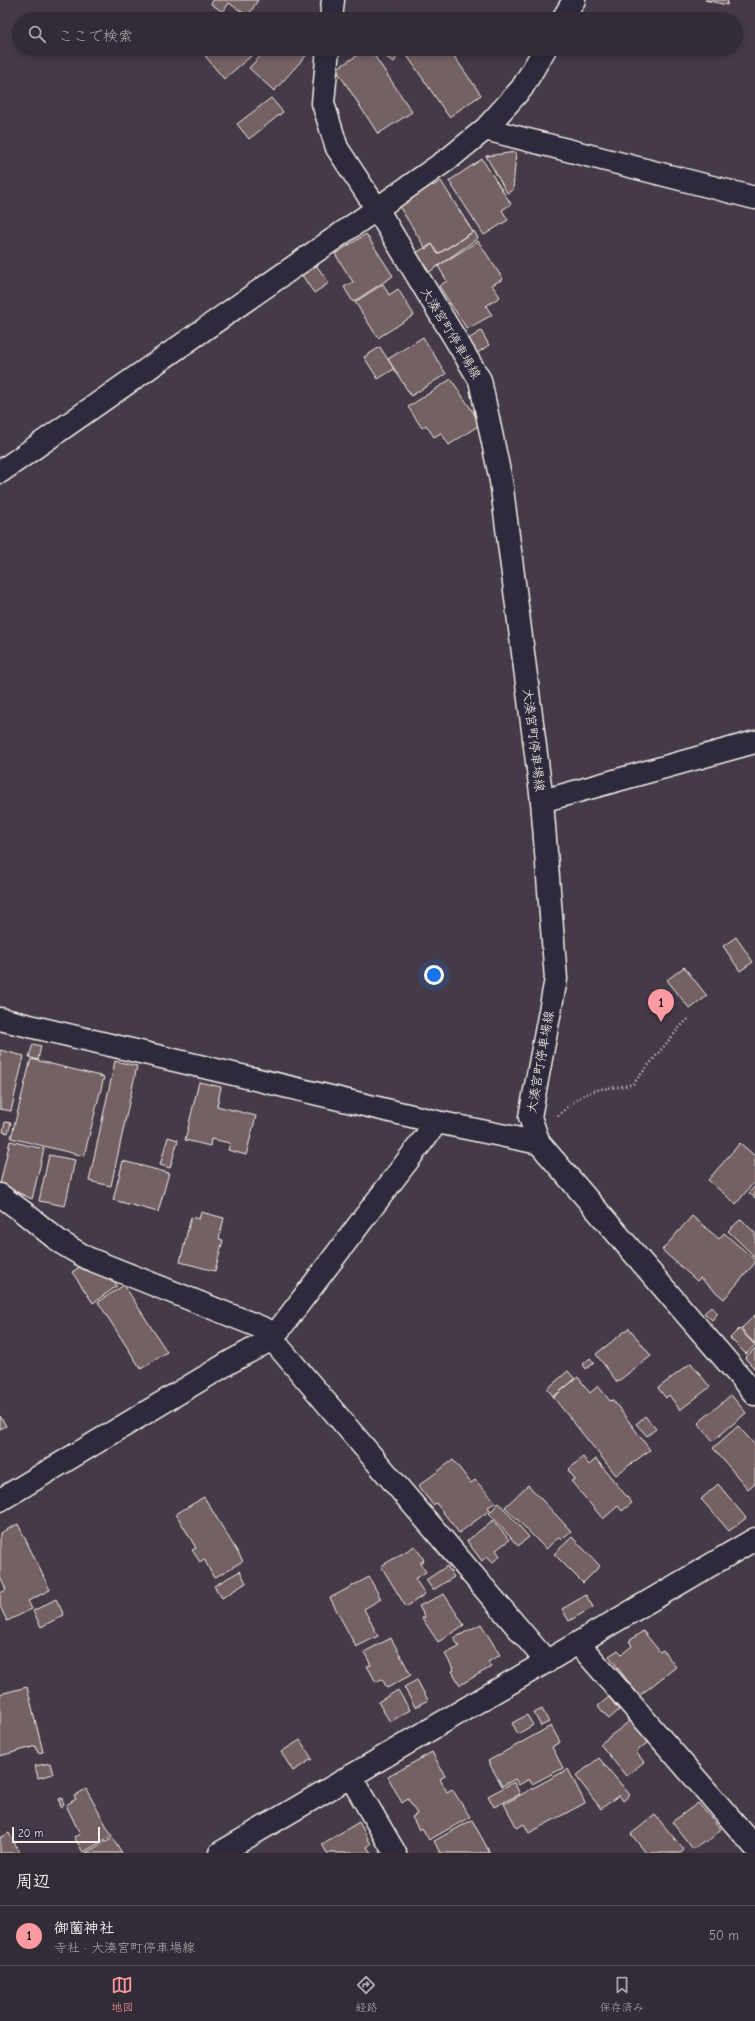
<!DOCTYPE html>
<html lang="ja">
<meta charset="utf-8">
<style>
body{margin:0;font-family:"Comic Neue","Klee One",sans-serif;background:#3e3842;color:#f1f3f6}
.scale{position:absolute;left:12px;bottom:10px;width:88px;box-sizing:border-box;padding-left:4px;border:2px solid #f4f1e8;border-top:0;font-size:11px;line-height:14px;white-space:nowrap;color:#f4f1e8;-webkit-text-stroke:3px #2f2a3d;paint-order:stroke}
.you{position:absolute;left:434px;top:975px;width:14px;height:14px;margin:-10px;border:3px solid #fff;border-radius:50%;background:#1a73e8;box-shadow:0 0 0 6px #1a73e833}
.badge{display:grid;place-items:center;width:26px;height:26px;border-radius:50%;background:#ff9aa2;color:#111;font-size:13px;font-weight:700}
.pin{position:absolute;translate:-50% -33px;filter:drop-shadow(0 1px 2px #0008)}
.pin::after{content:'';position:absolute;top:21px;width:14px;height:12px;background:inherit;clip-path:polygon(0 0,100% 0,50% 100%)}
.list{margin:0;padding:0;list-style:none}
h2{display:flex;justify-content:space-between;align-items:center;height:52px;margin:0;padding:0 16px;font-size:17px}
h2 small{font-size:13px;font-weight:400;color:#a9a7ad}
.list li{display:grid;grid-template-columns:26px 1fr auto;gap:12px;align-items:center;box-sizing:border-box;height:60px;padding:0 16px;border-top:1px solid #4e4851}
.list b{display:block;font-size:15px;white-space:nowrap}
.list p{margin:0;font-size:13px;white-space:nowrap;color:#a9a7ad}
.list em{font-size:13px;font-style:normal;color:#a9a7ad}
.icon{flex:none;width:22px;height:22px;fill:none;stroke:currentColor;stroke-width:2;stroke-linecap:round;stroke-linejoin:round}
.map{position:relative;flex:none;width:755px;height:1853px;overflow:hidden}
.search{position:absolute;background:#332c36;box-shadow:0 2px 6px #0003;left:12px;right:12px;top:12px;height:44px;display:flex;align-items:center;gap:10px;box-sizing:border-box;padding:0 14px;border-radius:22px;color:#a9a7ad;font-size:15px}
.sheet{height:112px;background:#332c36}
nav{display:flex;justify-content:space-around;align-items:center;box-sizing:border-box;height:56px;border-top:1px solid #4e4851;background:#332c36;font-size:11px;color:#a9a7ad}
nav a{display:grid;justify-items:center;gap:2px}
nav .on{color:#ff9aa2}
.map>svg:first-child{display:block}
</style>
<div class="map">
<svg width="755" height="1853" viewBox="0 0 755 1853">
<rect width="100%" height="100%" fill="#443a48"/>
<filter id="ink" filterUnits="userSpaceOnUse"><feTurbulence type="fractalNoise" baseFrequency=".025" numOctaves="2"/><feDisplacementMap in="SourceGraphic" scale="8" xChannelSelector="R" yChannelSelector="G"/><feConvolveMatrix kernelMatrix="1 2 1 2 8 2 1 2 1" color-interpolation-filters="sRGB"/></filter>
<g filter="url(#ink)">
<path fill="#756163" stroke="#f4f1e8" d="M213,0H258L248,16L229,3L223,12L211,4Z
M705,0H728L727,5Z
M388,12L398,19H383Z
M205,49H256L257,51L224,79L202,52Z
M267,49H312L274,91L249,68Z
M367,49H370L412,112L378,134L336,69Z
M373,49H402L394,62Z
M414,49H449L481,95L449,117L406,54Z
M271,98L283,112L249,139L237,124Z
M516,152L513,190L507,193L486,156Z
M482,159L511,204L502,210L508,220L484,235L449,181Z
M441,181L473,232L438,254L432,244L426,249L397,203L429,182L433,186Z
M474,231L478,238L425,275L412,255L432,244L438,254Z
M366,234L393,276L353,302L344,287L353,282L335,254Z
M478,241L503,279L492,285L500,297L486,306L492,315L467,329L439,286L447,281L438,266Z
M314,262L329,283L314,293L300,272Z
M383,284L389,295L398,289L414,315L378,338L355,302Z
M481,331L489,345L476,354L467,340Z
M423,337L446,374L411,396L388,359Z
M380,347L394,369L378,379L364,357Z
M451,379L481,424L449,445L441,433L434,437L426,425L422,428L408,407Z
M736,937L753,962L740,971L723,946Z
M684,967L707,996L690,1009L667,980Z
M33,1044L41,1046L38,1060L29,1057Z
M0,1050L24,1056L11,1111L0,1109Z
M31,1059L104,1077L84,1156L11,1138Z
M115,1061L137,1066L111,1186L89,1181Z
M199,1082L221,1087L217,1106L256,1116L246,1155L228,1150L230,1143L211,1139L210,1146L185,1140Z
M5,1122L11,1123L8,1133L3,1132Z
M168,1137L178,1140L170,1168L160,1165Z
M10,1141L44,1149L32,1199L0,1184Z
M740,1143L755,1156V1181L736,1204L708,1180Z
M49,1155L75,1160L65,1206L39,1201Z
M123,1161L169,1173L158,1212L113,1200Z
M755,1186V1198L749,1193Z
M201,1212L224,1218L219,1239L223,1240L215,1271L180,1262L191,1217L199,1219Z
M692,1216L719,1239L724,1233L755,1260V1263L724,1299L700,1278L697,1281L662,1250Z
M741,1219L755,1233V1257L728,1231Z
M81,1266L114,1281L117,1286L93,1303L72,1272Z
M124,1285L167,1352L141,1369L98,1302Z
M711,1307L718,1313L712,1320L704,1313Z
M755,1315V1344L741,1329Z
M629,1328L651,1356L617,1382L596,1354Z
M739,1329L755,1345L746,1354L730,1338Z
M755,1348V1369L745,1358Z
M590,1358L594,1363L586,1369L583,1364Z
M691,1363L710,1387L680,1410L669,1395L666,1398L658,1388Z
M568,1371L575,1379L554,1397L547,1389Z
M578,1377L590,1393L598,1386L610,1401L613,1400L650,1450L616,1475L553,1397Z
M731,1395L746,1413L713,1441L698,1423Z
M0,1416L6,1426L0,1429Z
M645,1416L656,1429L647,1436L636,1424Z
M738,1426L755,1445V1483L748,1489L713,1448Z
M583,1457L589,1465L596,1459L632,1503L622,1511L618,1506L603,1519L571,1481L575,1479L568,1470Z
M453,1460L471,1483L475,1480L496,1502L488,1507L490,1510L459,1533L436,1503L433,1505L418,1486Z
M718,1484L746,1518L729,1531L701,1499Z
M528,1485L571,1531L561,1540L559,1537L546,1549L505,1507Z
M204,1497L243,1561L214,1578L204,1559L200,1562L192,1550L196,1548L176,1514Z
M499,1503L529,1537L518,1546L489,1513Z
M493,1520L509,1540L496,1550L500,1556L493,1562L487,1556L482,1561L467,1541Z
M18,1524L50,1590L28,1601L32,1609L7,1621L0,1606V1593L6,1590L0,1577V1533Z
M572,1537L600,1566L583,1583L554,1554Z
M415,1546L424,1560L420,1563L426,1572L415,1579L425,1594L406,1607L381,1566Z
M447,1566L454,1577L433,1590L426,1580Z
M240,1571L246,1583L222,1598L214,1586Z
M369,1577L381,1599L364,1609L378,1636L356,1647L330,1598Z
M444,1594L464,1625L438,1642L422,1618L425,1617L419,1606Z
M586,1595L593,1607L569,1621L562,1609Z
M56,1599L64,1615L41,1627L33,1611Z
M481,1624L500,1655L488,1662L491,1667L460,1685L452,1671L454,1670L445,1654L459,1647L454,1638Z
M643,1631L660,1652L663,1650L676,1667L639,1696L609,1656L618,1650L622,1654L632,1646L629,1641Z
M391,1638L411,1675L387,1688L382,1679L376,1682L367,1666L371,1665L364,1652Z
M417,1680L428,1700L415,1707L404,1687Z
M27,1687L43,1752L38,1753L36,1746L0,1756V1694Z
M398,1690L410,1710L390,1722L378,1702Z
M609,1697L619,1710L609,1719L598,1706Z
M542,1709L549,1722L541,1726L534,1713Z
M527,1715L533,1725L518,1734L512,1723Z
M631,1720L648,1742L636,1752L644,1762L626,1776L600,1744Z
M551,1726L560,1742L552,1747L563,1768L532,1784L529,1779L519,1785L515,1779L502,1786L488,1761Z
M300,1740L312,1759L293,1771L281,1752Z
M432,1752L445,1776L440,1779L447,1792L452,1789L470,1817L429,1840L422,1828L419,1830L412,1817L417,1814L408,1799L402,1803L388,1777Z
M599,1758L630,1795L623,1801L619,1795L601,1809L576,1776Z
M50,1763L53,1774L38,1778L35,1766Z
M568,1769L585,1803L529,1833L524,1824L517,1828L504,1804Z
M514,1782L520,1794L494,1807L488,1796Z
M86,1789L112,1836L83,1852L74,1837L80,1834L66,1805L76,1799L74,1796Z
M62,1798L64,1805L61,1808L59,1799Z
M698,1803L721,1829L706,1843L704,1841L693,1849L672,1822Z
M655,1815L684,1850L681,1853H646L631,1834Z
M472,1820L490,1853H440L434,1841Z
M359,1822L371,1844L367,1847L371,1853H327L322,1844Z
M9,1833L20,1853H0V1838Z
M113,1838L122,1853H85Z"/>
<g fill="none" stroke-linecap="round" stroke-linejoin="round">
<g stroke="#f4f1e8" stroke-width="25">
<path id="minor" d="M563,19L574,0
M485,129L755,198
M0,472L451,157L485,129L522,88L545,49
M542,801L755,742
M0,1019L437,1122L539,1143
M0,1195L23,1212L60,1242L87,1258L265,1329L272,1339L547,1662
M0,1500L230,1362L272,1339L437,1122
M578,1643L755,1847
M350,1776L395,1853
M220,1853L755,1539"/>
</g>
<g stroke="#f4f1e8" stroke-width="25">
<path id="major" d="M331,19L333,0
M328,49L323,103L337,148L377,209L480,380L501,481L542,801L556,979L530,1117L539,1143L755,1394"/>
</g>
<path stroke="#f4f1e8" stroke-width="2.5" stroke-dasharray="1 3" stroke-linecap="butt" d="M558,1116C568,1106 580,1096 593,1091C606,1087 620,1088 633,1084L679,1028L688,1019"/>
<use href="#minor" stroke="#2f2a3d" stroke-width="22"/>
<use href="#major" stroke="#2f2a3d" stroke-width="22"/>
</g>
</g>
<g text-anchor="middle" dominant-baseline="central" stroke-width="3" stroke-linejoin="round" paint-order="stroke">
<g font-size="13" fill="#f4f1e8" stroke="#2f2a3d">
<text transform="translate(451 333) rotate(59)">大湊宮町停車場線</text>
<text transform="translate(534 740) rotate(83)">大湊宮町停車場線</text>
<text transform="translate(540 1062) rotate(-80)">大湊宮町停車場線</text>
</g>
</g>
</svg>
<div class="scale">20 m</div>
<div class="you"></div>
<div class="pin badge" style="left:661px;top:1022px">1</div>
<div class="search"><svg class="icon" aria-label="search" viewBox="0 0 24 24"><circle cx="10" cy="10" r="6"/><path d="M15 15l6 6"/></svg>ここで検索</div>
</div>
<section class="sheet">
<h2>周辺<small></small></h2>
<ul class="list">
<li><span class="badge">1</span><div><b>御薗神社</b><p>寺社 · 大湊宮町停車場線</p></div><em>50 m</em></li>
</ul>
</section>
<nav>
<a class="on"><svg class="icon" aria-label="map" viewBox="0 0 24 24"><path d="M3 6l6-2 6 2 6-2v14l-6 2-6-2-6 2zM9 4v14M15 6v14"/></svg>地図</a>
<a><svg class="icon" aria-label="directions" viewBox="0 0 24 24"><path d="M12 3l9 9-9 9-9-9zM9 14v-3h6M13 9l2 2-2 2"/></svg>経路</a>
<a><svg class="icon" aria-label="saved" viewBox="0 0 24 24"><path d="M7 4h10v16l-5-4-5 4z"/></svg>保存済み</a>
</nav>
